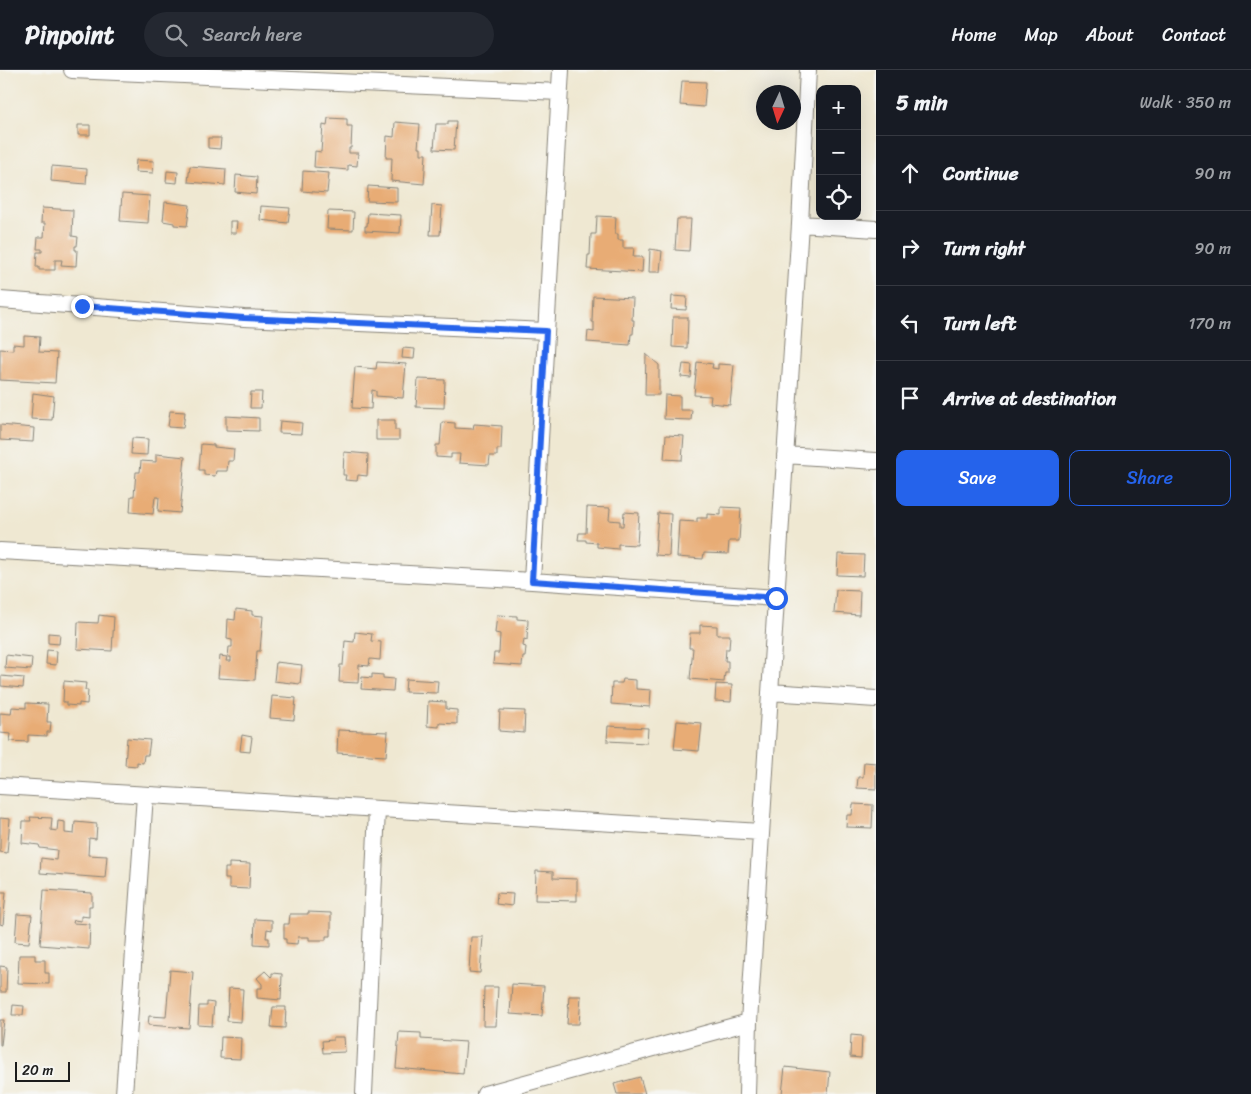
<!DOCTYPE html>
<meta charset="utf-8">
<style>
body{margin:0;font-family:Sriracha,sans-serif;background:#242831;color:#f1f3f6}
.controls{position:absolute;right:15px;top:15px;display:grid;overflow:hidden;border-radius:10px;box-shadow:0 5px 20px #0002}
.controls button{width:45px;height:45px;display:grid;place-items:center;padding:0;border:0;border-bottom:1px solid #363941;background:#171b24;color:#f1f3f6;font:25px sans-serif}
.compass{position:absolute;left:756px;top:15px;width:45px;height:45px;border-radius:50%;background:#171b24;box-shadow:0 5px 20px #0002;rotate:184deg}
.scale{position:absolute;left:15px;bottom:12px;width:55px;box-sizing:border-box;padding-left:5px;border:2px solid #1c1c1c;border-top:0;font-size:14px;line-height:18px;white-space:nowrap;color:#1c1c1c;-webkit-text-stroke:4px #f6f6f2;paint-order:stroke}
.stop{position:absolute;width:15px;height:15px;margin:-11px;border:4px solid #2563eb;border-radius:50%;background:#fff}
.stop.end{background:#2563eb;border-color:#fff;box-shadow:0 1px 5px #0008}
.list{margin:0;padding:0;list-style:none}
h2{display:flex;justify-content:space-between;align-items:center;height:65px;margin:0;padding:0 20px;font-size:21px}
h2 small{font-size:16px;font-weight:400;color:#9ea1a6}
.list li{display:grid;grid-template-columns:32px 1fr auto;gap:15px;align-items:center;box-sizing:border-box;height:75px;padding:0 20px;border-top:1px solid #363941}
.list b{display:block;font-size:19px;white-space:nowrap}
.list em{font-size:16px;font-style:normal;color:#9ea1a6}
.actions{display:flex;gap:10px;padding:15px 20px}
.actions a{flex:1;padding:11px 0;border:1px solid #2563eb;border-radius:10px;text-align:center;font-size:18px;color:#2563eb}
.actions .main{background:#2563eb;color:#fff}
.icon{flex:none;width:28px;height:28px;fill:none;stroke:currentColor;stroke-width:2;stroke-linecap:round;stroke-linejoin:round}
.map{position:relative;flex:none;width:876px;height:1024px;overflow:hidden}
header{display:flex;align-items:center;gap:30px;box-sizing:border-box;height:70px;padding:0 25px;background:#171b24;border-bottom:1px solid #363941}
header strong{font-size:24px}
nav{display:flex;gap:28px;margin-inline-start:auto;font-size:18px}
.search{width:350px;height:45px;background:#242831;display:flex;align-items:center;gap:12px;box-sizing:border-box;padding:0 18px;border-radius:28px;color:#9ea1a6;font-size:19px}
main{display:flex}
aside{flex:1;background:#171b24}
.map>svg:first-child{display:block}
</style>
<header>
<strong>Pinpoint</strong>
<div class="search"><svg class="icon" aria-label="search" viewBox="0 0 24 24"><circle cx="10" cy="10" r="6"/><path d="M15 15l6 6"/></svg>Search here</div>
<nav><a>Home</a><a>Map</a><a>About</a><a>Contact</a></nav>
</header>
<main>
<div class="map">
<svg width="876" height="1024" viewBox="0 0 876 1024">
<rect width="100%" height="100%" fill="#f6f6f2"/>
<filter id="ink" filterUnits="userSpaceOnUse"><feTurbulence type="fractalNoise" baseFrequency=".02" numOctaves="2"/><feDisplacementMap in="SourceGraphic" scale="10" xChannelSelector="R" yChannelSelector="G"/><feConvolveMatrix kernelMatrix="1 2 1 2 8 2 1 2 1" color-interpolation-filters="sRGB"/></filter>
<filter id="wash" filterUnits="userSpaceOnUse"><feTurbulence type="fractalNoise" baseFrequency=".0096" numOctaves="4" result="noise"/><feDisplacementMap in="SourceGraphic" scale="20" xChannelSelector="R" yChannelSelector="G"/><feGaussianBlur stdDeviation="1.12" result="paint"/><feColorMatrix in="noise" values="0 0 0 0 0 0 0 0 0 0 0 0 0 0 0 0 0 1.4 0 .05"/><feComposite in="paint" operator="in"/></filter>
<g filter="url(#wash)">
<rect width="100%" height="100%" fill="#efe8d2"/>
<g id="blocks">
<path fill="#e8ac75" d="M682,11L706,12L704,37L680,35Z
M328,48L347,49V56H352L351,78H349V83H358L357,96L348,95V100L314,97L315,81L321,82L323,55L327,56Z
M448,51H456L454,80L434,79L436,54H448Z
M395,52L420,54L418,78H421V84H426L424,114L391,111L392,88H386L387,66L394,67Z
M78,55H90V65H78Z
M208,68H221L220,79L208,78Z
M136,90L154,91L153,103L135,102Z
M52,96L87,99L86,114L51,111Z
M190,96L226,99L225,115L188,112Z
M167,101L178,102L177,113L166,112Z
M303,101L329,103L327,123L302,121Z
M236,105L257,107L256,124L235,122Z
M368,116L397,118V132L367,131Z
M122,124L150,126L148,153L120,151Z
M165,132L190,135L187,156L174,155V153L163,151Z
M432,135L442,136L440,165H430Z
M261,136L290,138L288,153L260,150Z
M42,138L73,140L72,166L78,167L77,176H75V180H77L76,196L61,195L62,190H55V200H39V197H36L37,182H42V179H37L38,167H44L45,153H41Z
M328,141L354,142L353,160L327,159Z
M368,143L401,145L400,163L365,161V156H367Z
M597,146L616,147L615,164H618V170H623V178H634L633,187H643L642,202L587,199L588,185H590L591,164H596Z
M677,149H691L689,181L675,180Z
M230,151H237L236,163H230Z
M650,179L662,181L660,202H649Z
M593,226L633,228L632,250H634L633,264H631L630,275L587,272L588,261L594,262V252H592Z
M672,226L687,227L686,240L671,239Z
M673,247H688L687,278L672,277Z
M24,266L40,267L39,282L57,283L55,313L0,310V279L13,280V274L24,275Z
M403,278L415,279L414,289L402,288Z
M646,284L659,295V325H645Z
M377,292L406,294L403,328L376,326V321L372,320L371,339L352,338L355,297L376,299Z
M697,292L713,294L712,298L718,299V294L734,295L730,335L710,333L711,326L694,325Z
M683,294L692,295L691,308L681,307Z
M418,309L445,310L444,338L416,337Z
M251,322H262L261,338H250Z
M33,323L54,326L52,350L31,349Z
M665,325L680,326V340H692L691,350L664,349Z
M170,341L185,342L183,358L168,357Z
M226,346L259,348V361L226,360Z
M376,350H395V360H399V370H376Z
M280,351L302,353L301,364L279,363Z
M442,352L455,353V358L473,359L474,354L502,356L501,379H497V386H490L489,395L459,393L460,384H451V388L436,387V375H440Z
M0,355L34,358L33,372L0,370Z
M666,365L684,366L682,390L664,389Z
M132,368L148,369L147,385L131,384Z
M201,374L214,375V377L234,379L233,391H228L227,401H216L215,406L204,405V400H199Z
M344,382L368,384L367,406L358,405L357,411L345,410L346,405H343Z
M156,384L185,387L180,443L158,441L159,427H155L153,444L130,442L131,426H134L136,402H140L141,391L156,392Z
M587,437L610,438L609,450L620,451V456H623L624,442L639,443L637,475L618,474V479L597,477V473L586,472V470H578L579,463H586Z
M721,437L741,438L739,471H729L728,484L704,483L703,489L677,487L679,451L697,452V448H707V444L721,445Z
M658,443L671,444L669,486L655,485Z
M838,484L864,485L863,506L837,505Z
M836,520L860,521L859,545L834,543Z
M236,539L252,541V545L263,546L260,581H257L255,610L218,608L220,586L227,587L226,591H231V587H228L229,577H232V570L227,569L228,549L235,550Z
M99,545L114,547L112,581L77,579L78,552L98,553Z
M497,545L517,546V549L528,550L527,570L524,569L523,576L526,577L525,587H523L522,596L493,594L494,583H499L500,564L495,563Z
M700,555L717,556V565H730L729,579H726L725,591H728V603H725L724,612L690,609L693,578H689L690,563H700Z
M355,562L372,564L371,571L381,572L380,590L370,589L369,596L359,595L358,613L339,612L340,595H343L345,571L354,572Z
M48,563L60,564L59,574L48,573Z
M47,580L57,581L56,595L46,594Z
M6,585L32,588L31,600L5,598Z
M276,592L302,595L300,614L274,611Z
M372,604L383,605V608L394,609L393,621L361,619L362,607L372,608Z
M1,606L24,608L23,618L1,616Z
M406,609L438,611L437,623L405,622Z
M623,609L636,610V619L651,620L650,637L611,634L612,613H622Z
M64,611L86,613L85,620H88L87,634L79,633V636L66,635V632H63Z
M716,614L732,615L731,632L715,631Z
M272,626L296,628L294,650L270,648Z
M428,631L446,632V639L457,640V654L439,653V657L427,656Z
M26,633L48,634L47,652H51L50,662H47V666L28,665V672L10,671L11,664L0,663V643L11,644L12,637L26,638Z
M500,640L525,641L524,663L499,661Z
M677,651L702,653L699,681L674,679Z
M608,656L648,658L647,673L607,671Z
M338,660L388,662L386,686L337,683Z
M242,665L252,667L250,682L240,681Z
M127,668L150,670L148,685H144L143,693L137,692V696L125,695Z
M864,692L876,693V719L857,718L858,707H863Z
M853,734L873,735L872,758L846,757L847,745H852Z
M30,747L52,748L51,760L57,761L58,751L65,752V763L74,764L75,752L97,754L96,769L89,768L88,785L107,786L105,808L40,803L41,788L56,790L57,780L40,778L39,775L22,773L23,751H31Z
M0,748L10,749L7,783L0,782Z
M229,793L250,794L249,819L229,818V809H225V798H229Z
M536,801L553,802V808L577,809V831L535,830Z
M44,820L92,823V836H89V847L81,846V851L74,850L73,853L90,854L89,879L40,875Z
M0,822H6L3,855L0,854Z
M497,823L513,824L512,836L496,834Z
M308,842L331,843V866H326V870H309V867H298L297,874L286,873V869H284V854H289L290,844H308Z
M17,844L32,845L29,873L15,872Z
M255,849L272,850V860L267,859L266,868H269V875L254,874Z
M471,867H483L480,903L469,902Z
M19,885H35V890H45V903H49V914L18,913Z
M0,896L7,897L6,922H0Z
M170,900L193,902L189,958L148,955L149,946L166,947Z
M265,901L271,907L272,906V903L282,904L281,930L257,928V918H262V914L257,908Z
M512,914L544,916L542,946L510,944Z
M484,917H498L496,956H483Z
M229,918L243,919L241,952L227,951Z
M569,926H581L579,954H567Z
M207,932L214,933L212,956L198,955L199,936H207Z
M13,935L24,936L23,945H12Z
M273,937H286L285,958L271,957Z
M0,950H4L1,975H0Z
M399,962L421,963V969L466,972L463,1004L396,998Z
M851,965L862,966L861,988L850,987Z
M221,967L241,968L240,989L220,988Z
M333,967H344L345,982L323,983L322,971L333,970Z
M785,997L830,1002L828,1024H782Z
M640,1007L645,1024H617L614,1014Z"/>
</g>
</g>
<g filter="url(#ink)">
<use href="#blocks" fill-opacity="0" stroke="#868277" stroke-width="1"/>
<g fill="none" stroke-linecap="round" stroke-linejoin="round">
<g stroke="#868277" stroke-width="18">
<path id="street" d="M72,0L560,22
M800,154L876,159
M0,230L244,248L546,261
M785,385L876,391
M0,481L532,511L776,528
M532,511L561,0
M770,622L876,629
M0,716L761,762
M124,1024L145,725
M364,1024L377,740
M485,1024L749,952
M747,1024L749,952L800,154L808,0"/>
</g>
<use href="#street" stroke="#fff" stroke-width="16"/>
</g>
</g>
<g fill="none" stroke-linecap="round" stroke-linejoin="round" filter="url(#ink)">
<path stroke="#2563eb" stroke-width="6" d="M82,236L244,248L546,261L532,511L776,528"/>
</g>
</svg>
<div class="controls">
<button>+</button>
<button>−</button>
<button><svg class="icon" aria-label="locate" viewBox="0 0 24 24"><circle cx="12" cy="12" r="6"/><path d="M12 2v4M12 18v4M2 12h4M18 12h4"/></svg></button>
</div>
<svg class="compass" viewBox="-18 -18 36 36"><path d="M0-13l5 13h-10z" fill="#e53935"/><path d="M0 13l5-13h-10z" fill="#9ea1a6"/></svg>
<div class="scale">20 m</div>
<div class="stop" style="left:776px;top:528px"></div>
<div class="stop end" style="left:82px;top:236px"></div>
</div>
<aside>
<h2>5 min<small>Walk · 350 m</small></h2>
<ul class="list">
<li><svg class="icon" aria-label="ahead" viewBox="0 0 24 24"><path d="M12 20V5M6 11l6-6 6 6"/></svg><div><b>Continue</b></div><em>90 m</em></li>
<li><svg class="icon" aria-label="right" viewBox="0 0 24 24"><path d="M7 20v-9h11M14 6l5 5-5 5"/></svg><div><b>Turn right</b></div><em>90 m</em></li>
<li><svg class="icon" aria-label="left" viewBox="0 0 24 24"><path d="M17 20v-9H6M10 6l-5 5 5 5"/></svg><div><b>Turn left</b></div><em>170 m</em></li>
<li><svg class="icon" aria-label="arrive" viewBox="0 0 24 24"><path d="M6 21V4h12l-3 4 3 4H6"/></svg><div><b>Arrive at destination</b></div></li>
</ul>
<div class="actions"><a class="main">Save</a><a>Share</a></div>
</aside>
</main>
